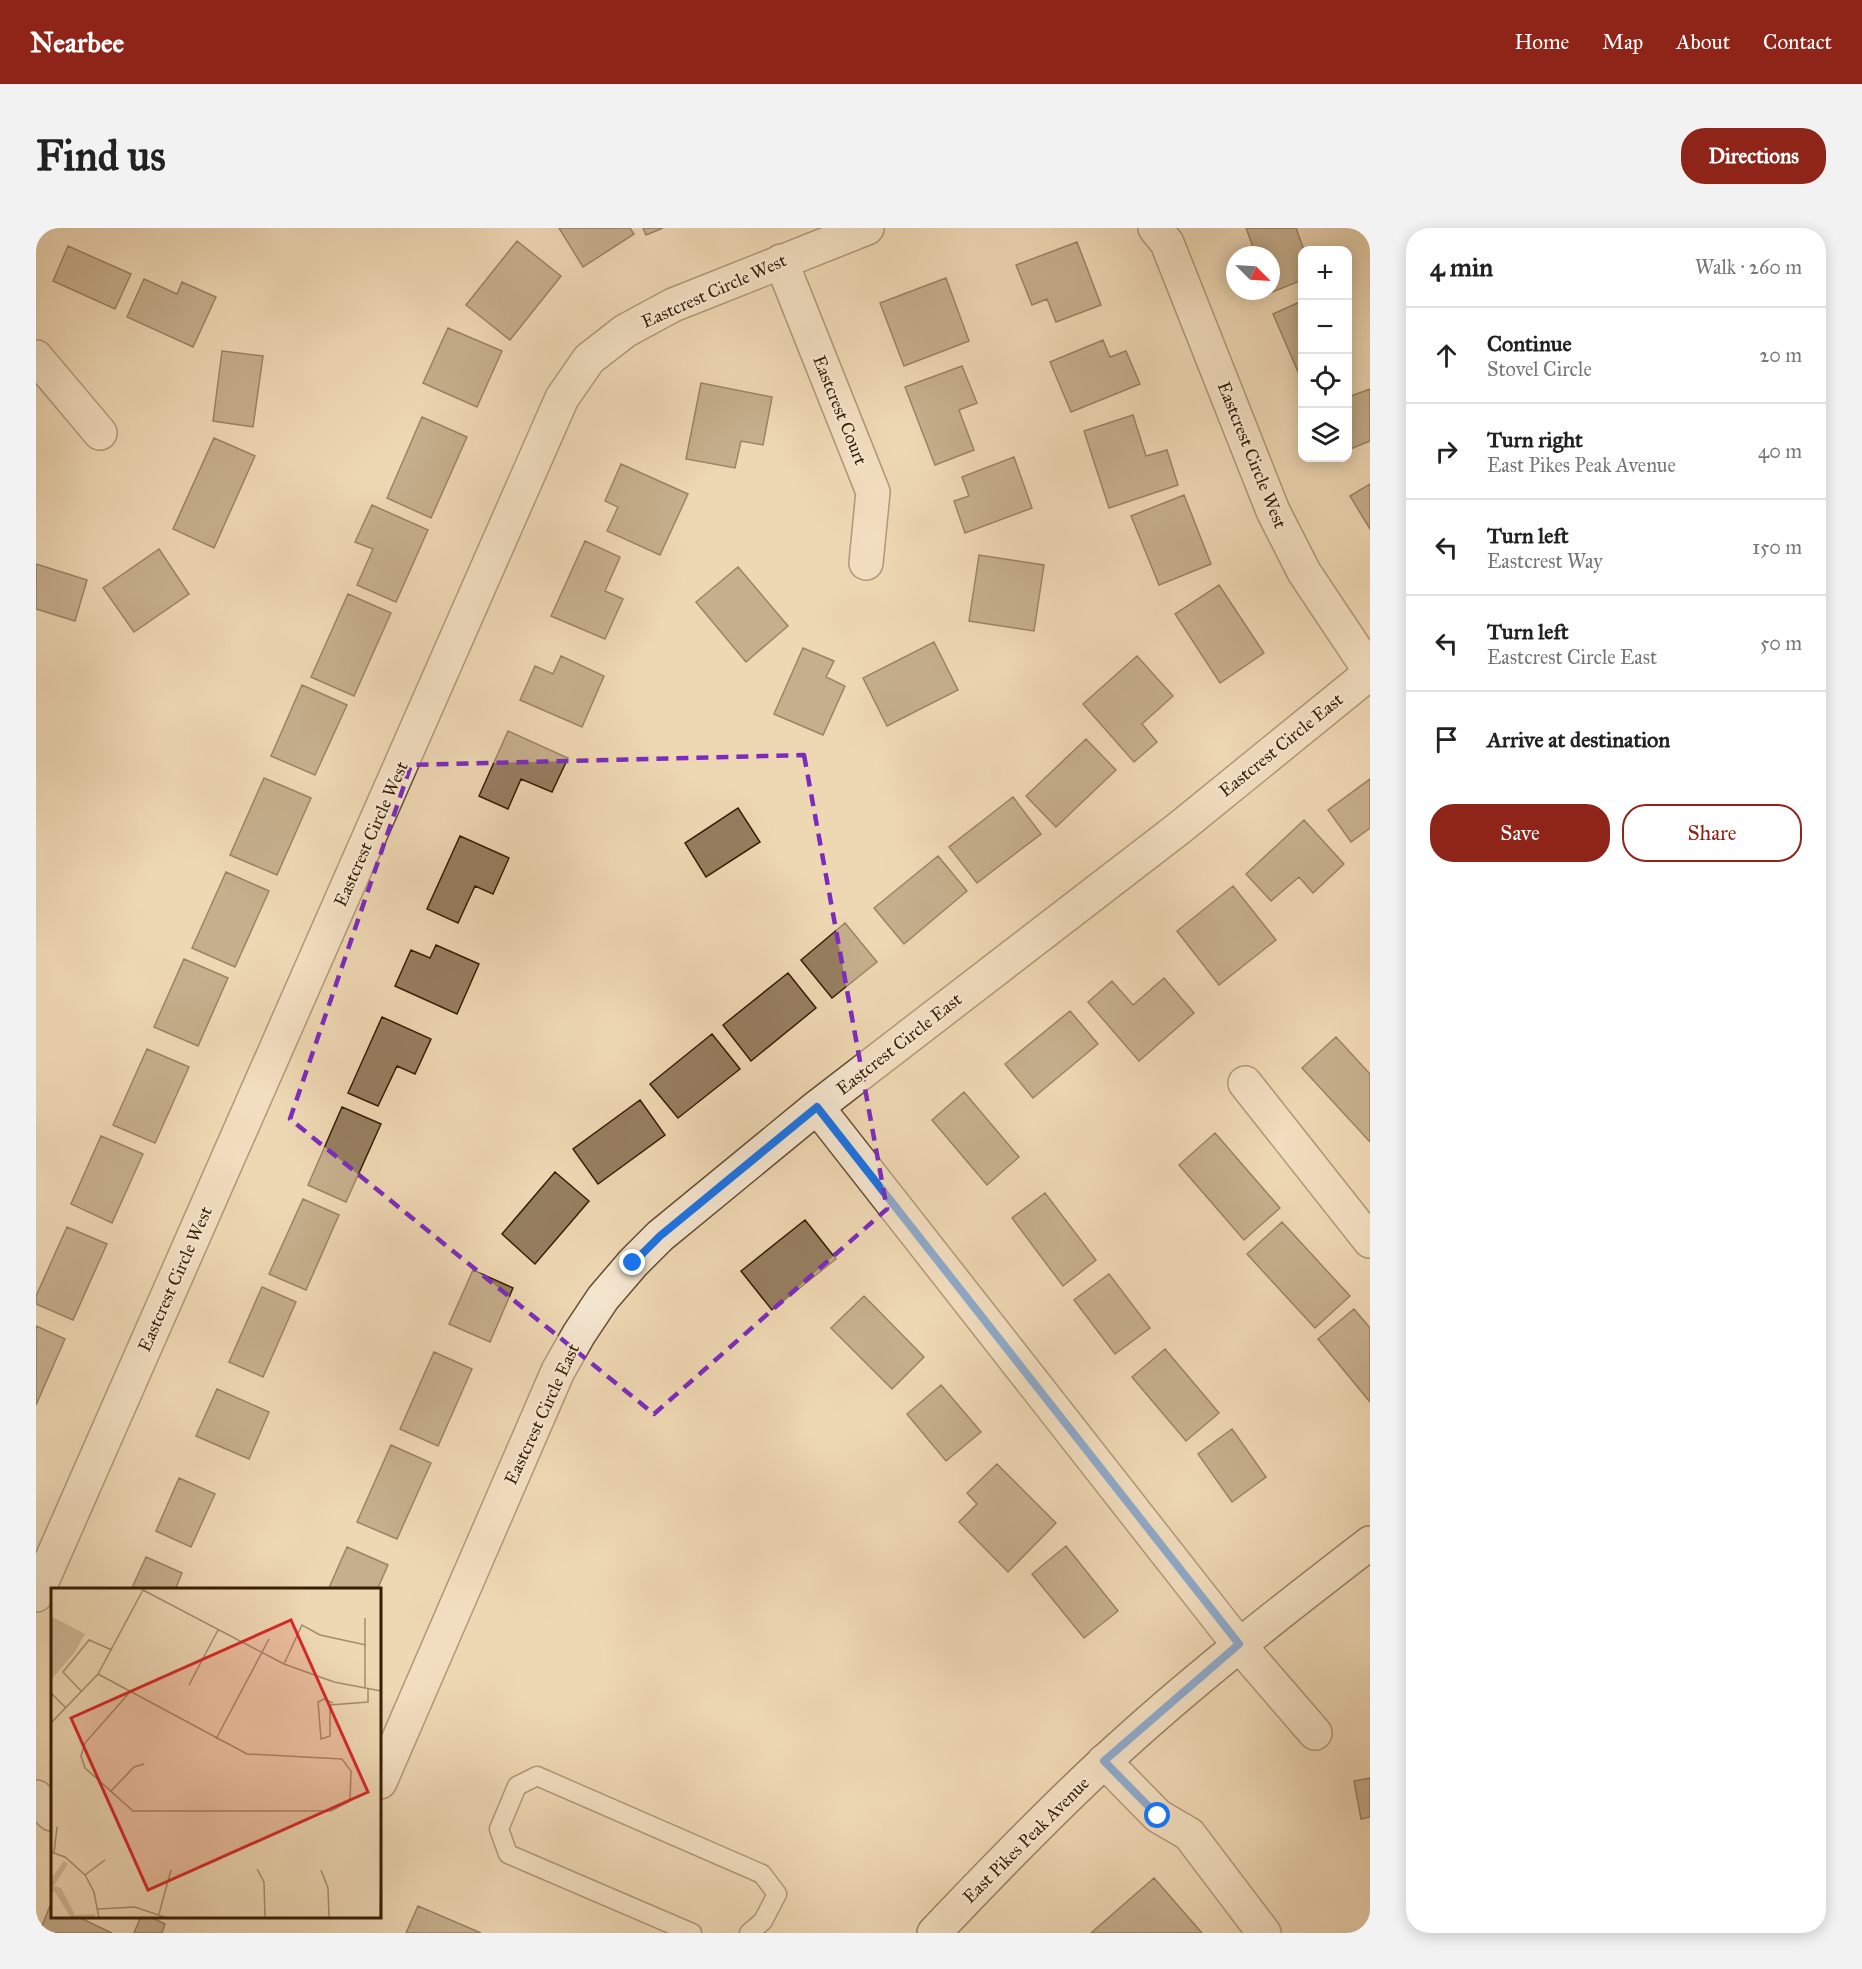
<!DOCTYPE html>
<meta charset="utf-8">
<style>
body{margin:0;font-family:"IM FELL Great Primer",serif;background:#f2f2f2;color:#222}
.controls{position:absolute;right:18px;top:18px;display:grid;overflow:hidden;border-radius:12px;box-shadow:0 3px 15px #0003}
.controls button{width:54px;height:54px;display:grid;place-items:center;padding:0;border:0;border-bottom:2px solid #e0e0e0;background:#fff;color:#222;font:30px sans-serif}
.compass{position:absolute;left:1190px;top:18px;width:54px;height:54px;border-radius:50%;background:#fff;box-shadow:0 3px 15px #0003;rotate:114deg}
.stop{position:absolute;width:18px;height:18px;margin:-14px;border:4px solid #1a73e8;border-radius:50%;background:#fff}
.stop.end{background:#1a73e8;border-color:#fff;box-shadow:0 2px 6px #0008}
.list{margin:0;padding:0;list-style:none}
h2{display:flex;justify-content:space-between;align-items:center;height:78px;margin:0;padding:0 24px;font-size:26px}
h2 small{font-size:20px;font-weight:400;color:#767676}
.list li{display:grid;grid-template-columns:39px 1fr auto;gap:18px;align-items:center;box-sizing:border-box;height:96px;padding:0 24px;border-top:2px solid #e0e0e0}
.list b{display:block;font-size:22px;white-space:nowrap}
.list p{margin:0;font-size:20px;white-space:nowrap;color:#767676}
.list em{font-size:20px;font-style:normal;color:#767676}
.actions{display:flex;gap:12px;padding:18px 24px}
.actions a{flex:1;padding:14px 0;border:2px solid #8f2418;border-radius:24px;text-align:center;font-size:21px;color:#8f2418}
.actions .main{background:#8f2418;color:#fff}
.icon{flex:none;width:33px;height:33px;fill:none;stroke:currentColor;stroke-width:2;stroke-linecap:round;stroke-linejoin:round}
.map{position:relative;flex:none;width:1334px;height:1705px;overflow:hidden;border-radius:24px}
header{display:flex;align-items:center;gap:36px;box-sizing:border-box;height:84px;padding:0 30px;background:#8f2418;color:#fff}
header strong{font-size:28px}
nav{display:flex;gap:33px;margin-inline-start:auto;font-size:21px}
.intro{display:flex;align-items:center;justify-content:space-between;box-sizing:border-box;height:144px;padding:0 36px}
h1{margin:0;font-size:42px}
.button{padding:15px 27px;border-radius:24px;background:#8f2418;color:#fff;font-size:21px;font-weight:700}
main{display:flex;gap:36px;padding:0 36px}
aside{flex:1;background:#fff;border-radius:24px;box-shadow:0 3px 15px #0003}
.map>svg:first-child{display:block}
</style>
<header>
<strong>Nearbee</strong>
<nav><a>Home</a><a>Map</a><a>About</a><a>Contact</a></nav>
</header>
<div class="intro"><h1>Find us</h1><a class="button">Directions</a></div>
<main>
<div class="map">
<svg width="1334" height="1705" viewBox="0 0 1334 1705">
<rect width="100%" height="100%" fill="#eed7b3"/>
<filter id="stains"><feTurbulence type="fractalNoise" baseFrequency=".00333" numOctaves="4"/><feColorMatrix values="0 0 0 0 .2 0 0 0 0 .09 0 0 0 0 .02 0 0 0 .5 -.17"/></filter>
<radialGradient id="worn" r=".72"><stop offset=".6" stop-color="#630" stop-opacity="0"/><stop offset="1" stop-color="#630" stop-opacity=".3"/></radialGradient>
<path fill="#967e60" stroke="#361e06" stroke-width="1.5" d="M523,0H594L598,6L547,39Z
M607,0H627L610,7Z
M1210,0H1260L1268,22H1266V52L1234,65L1235,27H1220Z
M481,13L525,48L474,112L430,77Z
M1041,14L1065,77L1020,94L1011,71L996,77L980,37Z
M32,18L95,46L79,81L17,53Z
M910,50L933,113L868,138L844,75Z
M108,51L141,66L146,54L180,69L157,119L91,89Z
M1266,73V153L1237,86Z
M412,100L466,123L441,179L387,155Z
M1067,112L1074,129L1090,123L1104,156L1035,184L1014,134Z
M186,123L227,128L217,199L177,193Z
M926,138L941,175L923,182L938,222L899,237L869,159Z
M665,155L736,169L727,217L705,213L699,240L650,231Z
M1334,161V213L1312,222V169Z
M1097,187L1110,228L1131,222L1142,257L1073,280L1048,203Z
M386,189L431,209L395,290L351,270Z
M178,210L219,228L178,320L137,301Z
M978,229L996,280L929,305L918,273L933,268L926,249Z
M585,236L652,266L624,327L571,303L582,279L569,273Z
M1334,256V301L1314,268Z
M1148,267L1175,336L1123,357L1095,288Z
M336,277L392,302L360,374L321,357L337,321L319,314Z
M549,313L584,329L569,363L587,371L569,411L515,388Z
M123,321L153,366L98,404L67,360Z
M943,327L1008,337L998,403L933,393Z
M0,336L51,352L39,393L0,381Z
M702,339L752,398L710,434L660,374Z
M1183,357L1228,425L1184,455L1139,386Z
M312,366L355,385L318,468L275,449Z
M898,414L922,462L851,498L827,450Z
M767,420L798,433L790,449L809,458L787,507L738,486Z
M525,428L568,448L546,499L484,472L499,438L517,446Z
M1101,428L1137,468L1106,496L1121,514L1098,534L1047,476Z
M266,457L311,477L279,547L235,528Z
M472,503L532,530L516,564L485,551L472,581L443,568Z
M1050,511L1080,542L1020,599L990,568Z
M228,550L275,570L241,647L194,627Z
M1334,551V600L1315,614L1292,582Z
M977,569L1005,606L941,655L913,619Z
M702,580L724,614L670,649L649,615Z
M1268,592L1308,636L1277,665L1263,649L1235,673L1210,646Z
M424,608L473,630L457,666L439,658L422,695L391,681Z
M902,628L931,663L868,716L838,680Z
M190,644L233,663L199,739L156,720Z
M1197,658L1240,712L1183,757L1141,703Z
M809,695L841,734L796,770L765,732Z
M400,717L443,736L421,786L359,758L375,722L394,730Z
M148,731L192,750L162,818L118,799Z
M752,745L780,780L715,833L687,797Z
M1128,750L1158,785L1103,833L1052,774L1076,753L1097,777Z
M1034,783L1062,816L997,870L969,836Z
M346,789L395,811L379,846L361,838L342,878L312,865Z
M676,806L704,841L642,890L614,856Z
M1300,809L1334,846V914L1266,840Z
M111,821L153,839L119,915L77,897Z
M928,864L983,929L951,957L896,892Z
M604,872L629,907L562,956L537,921Z
M306,879L345,896L310,974L272,957Z
M1179,905L1244,980L1208,1012L1143,937Z
M65,908L107,926L76,995L35,976Z
M519,944L553,973L499,1036L466,1006Z
M1009,965L1060,1032L1027,1058L976,990Z
M267,971L303,987L270,1062L233,1046Z
M769,992L800,1031L736,1082L705,1043Z
M1246,994L1314,1068L1279,1100L1211,1026Z
M31,999L71,1016L37,1092L0,1076V1068Z
M437,1042L477,1060L454,1114L413,1096Z
M1073,1046L1114,1100L1079,1126L1038,1072Z
M226,1059L260,1074L227,1149L193,1134Z
M828,1068L888,1129L856,1161L795,1100Z
M1318,1081L1334,1100V1174L1282,1111Z
M0,1098L29,1111L0,1177Z
M1129,1121L1183,1185L1150,1213L1096,1149Z
M398,1124L436,1141L402,1218L364,1201Z
M905,1157L945,1204L910,1233L871,1186Z
M181,1161L233,1184L213,1231L160,1208Z
M1196,1201L1230,1249L1196,1274L1162,1226Z
M355,1217L395,1235L361,1311L321,1294Z
M961,1236L1020,1295L972,1344L923,1294L941,1276L931,1265Z
M143,1250L179,1266L155,1319L120,1303Z
M1030,1318L1082,1383L1048,1410L996,1346Z
M311,1319L352,1337L341,1362H292Z
M110,1329L146,1345L139,1362H95Z
M1334,1550V1589L1325,1591L1318,1553Z
M1118,1650L1166,1705H1055Z
M14,1678L16,1679V1688H40L76,1705H3Z
M382,1678L445,1705H370Z
M105,1688H112L129,1696L126,1705H98Z"/>
<g fill="none" stroke-linecap="round" stroke-linejoin="round">
<g stroke="#644c31" stroke-width="21">
<path id="lane" d="M656,1705L472,1626L463,1601L481,1558L501,1548L726,1646L741,1666L727,1693L713,1705"/>
</g>
<g stroke="#644c31" stroke-width="36">
<path id="street" d="M1119,0L1131,15L1237,283L1268,344L1334,443
M745,33L837,264L830,335
M0,129L64,205
M1209,855L1334,1013
M781,879L1203,1417L1279,1505
M0,1367L526,170L553,131L589,103L637,77L831,0
M1068,1533L1122,1588L1153,1606L1228,1705
M344,1554L522,1143L543,1106L567,1070L597,1035L624,1008L781,879L1142,601L1334,445
M0,1569L16,1586"/>
</g>
<g stroke="#361e06" stroke-width="36">
<path id="secondary" d="M898,1705C953,1647 1009,1589 1068,1534C1152,1456 1243,1385 1334,1315"/>
</g>
<use href="#lane" stroke="#f4e5ce" stroke-width="18"/>
<use href="#street" stroke="#f4e5ce" stroke-width="33"/>
<use href="#secondary" stroke="#f4e5ce" stroke-width="33"/>
</g>
<g fill="none" stroke-linecap="round" stroke-linejoin="round">
<path stroke="#1a73e8" stroke-width="8" d="M597,1035L624,1008L781,879L1203,1416L1068,1533L1122,1588"/>
</g>
<path d="M0 0H1334V1705H0ZM768,527L851,981L618,1186L254,891L375,537Z" fill="#eed7b3" fill-opacity=".55" fill-rule="evenodd"/>
<path fill="none" stroke="#7b2cbf" stroke-width="4.5" stroke-dasharray="12 8" stroke-linejoin="round" d="M768,527L851,981L618,1186L254,891L375,537Z"/>
<g text-anchor="middle" dominant-baseline="central" stroke-width="4.5" stroke-linejoin="round" paint-order="stroke">
<g font-size="18" fill="#361e06" stroke="#f4e5ce">
<text transform="translate(678 63) rotate(-24)">Eastcrest Circle West</text>
<text transform="translate(804 182) rotate(68)">Eastcrest Court</text>
<text transform="translate(1216 227) rotate(68)">Eastcrest Circle West</text>
<text transform="translate(1245 517) rotate(-39)">Eastcrest Circle East</text>
<text transform="translate(335 606) rotate(-66)">Eastcrest Circle West</text>
<text transform="translate(863 816) rotate(-38)">Eastcrest Circle East</text>
<text transform="translate(139 1051) rotate(-66)">Eastcrest Circle West</text>
<text transform="translate(506 1186) rotate(-65)">Eastcrest Circle East</text>
<text transform="translate(990 1612) rotate(-45)">East Pikes Peak Avenue</text>
</g>
</g>
<g transform="translate(15 1360)">
<rect width="330" height="330" fill="#eed7b3"/>
<path d="M0,28L34,46L24,64L0,92ZM13,273L17,276L3,298L10,300L24,327L44,326V330H20L4,304L0,305V291Z" fill="#cfb896"/>
<path fill="none" stroke="#a48d6e" stroke-width="1.5" d="M92,2L233,76L283,94L330,103M233,76L251,37L269,47L315,57M47,86L196,166L291,171L300,183L299,213L280,223H82L34,180L30,168L34,155L78,105M138,97L167,42M314,100V30M31,104L12,84L38,52L61,62M0,105L15,120M282,115L273,111L267,114L270,151L279,148V117L317,114V101M0,135L47,86L93,0M165,151L218,51M59,204L83,179L93,176M0,264L14,269L34,287L43,304L48,330M3,265L6,239M206,281L213,294L214,330M270,282L277,300L278,330M34,287L54,272M47,321L84,319L116,330M108,326L120,282M329,330L330,281"/>
<path fill="#d62828" fill-opacity="0.15" stroke="#d62828" stroke-width="3" d="M240,32L317,204L97,302L20,130Z"/>
<rect width="330" height="330" fill="none" stroke="#361e06" stroke-width="3"/>
</g>
<rect width="100%" height="100%" filter="url(#stains)"/>
<rect width="100%" height="100%" fill="url(#worn)"/>
</svg>
<div class="controls">
<button>+</button>
<button>−</button>
<button><svg class="icon" aria-label="locate" viewBox="0 0 24 24"><circle cx="12" cy="12" r="6"/><path d="M12 2v4M12 18v4M2 12h4M18 12h4"/></svg></button>
<button><svg class="icon" aria-label="layers" viewBox="0 0 24 24"><path d="M12 4l9 5-9 5-9-5zM3 14l9 5 9-5"/></svg></button>
</div>
<svg class="compass" viewBox="-18 -18 36 36"><path d="M0-13l5 13h-10z" fill="#e53935"/><path d="M0 13l5-13h-10z" fill="#767676"/></svg>
<div class="stop" style="left:1122px;top:1588px"></div>
<div class="stop end" style="left:597px;top:1035px"></div>
</div>
<aside>
<h2>4 min<small>Walk · 260 m</small></h2>
<ul class="list">
<li><svg class="icon" aria-label="ahead" viewBox="0 0 24 24"><path d="M12 20V5M6 11l6-6 6 6"/></svg><div><b>Continue</b><p>Stovel Circle</p></div><em>20 m</em></li>
<li><svg class="icon" aria-label="right" viewBox="0 0 24 24"><path d="M7 20v-9h11M14 6l5 5-5 5"/></svg><div><b>Turn right</b><p>East Pikes Peak Avenue</p></div><em>40 m</em></li>
<li><svg class="icon" aria-label="left" viewBox="0 0 24 24"><path d="M17 20v-9H6M10 6l-5 5 5 5"/></svg><div><b>Turn left</b><p>Eastcrest Way</p></div><em>150 m</em></li>
<li><svg class="icon" aria-label="left" viewBox="0 0 24 24"><path d="M17 20v-9H6M10 6l-5 5 5 5"/></svg><div><b>Turn left</b><p>Eastcrest Circle East</p></div><em>50 m</em></li>
<li><svg class="icon" aria-label="arrive" viewBox="0 0 24 24"><path d="M6 21V4h12l-3 4 3 4H6"/></svg><div><b>Arrive at destination</b></div></li>
</ul>
<div class="actions"><a class="main">Save</a><a>Share</a></div>
</aside>
</main>
